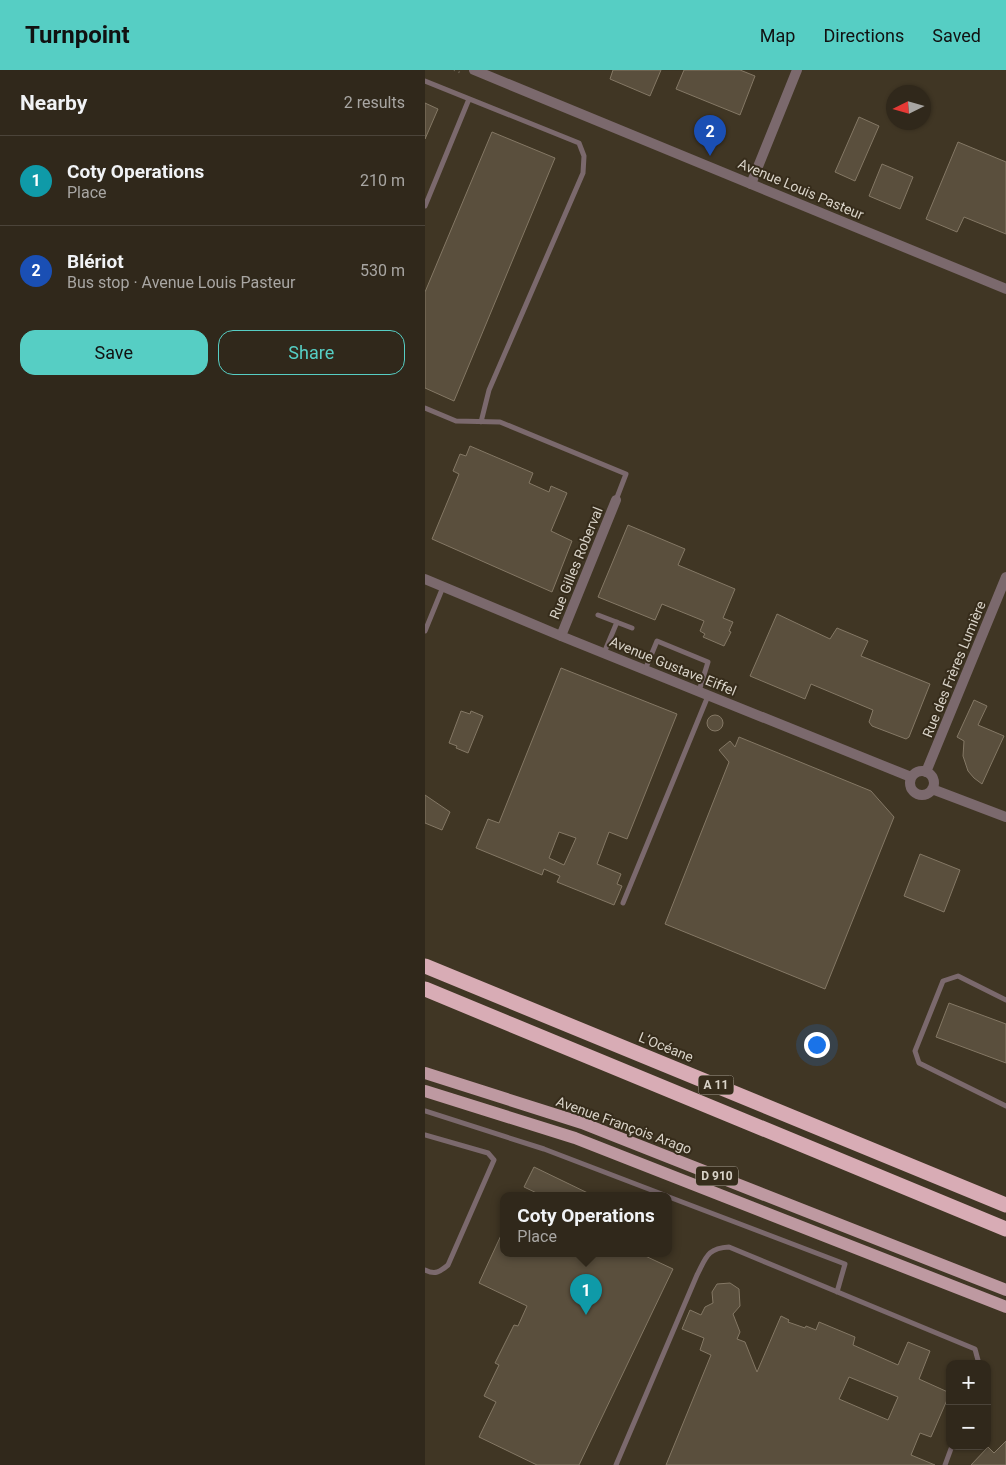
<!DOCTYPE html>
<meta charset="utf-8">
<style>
body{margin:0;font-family:Roboto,sans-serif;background:#3c3428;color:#f1f3f6}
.controls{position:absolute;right:15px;bottom:15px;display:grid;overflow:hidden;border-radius:10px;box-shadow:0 1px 4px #0004}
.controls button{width:45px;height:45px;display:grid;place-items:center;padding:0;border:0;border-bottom:1px solid #4b443a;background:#30281b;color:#f1f3f6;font:25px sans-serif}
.compass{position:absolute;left:461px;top:15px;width:45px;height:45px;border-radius:50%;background:#30281b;box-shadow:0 1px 4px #0004;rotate:265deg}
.you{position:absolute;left:391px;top:974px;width:18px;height:18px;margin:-12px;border:4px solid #fff;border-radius:50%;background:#1a73e8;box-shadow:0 0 0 8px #1a73e833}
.badge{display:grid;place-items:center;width:32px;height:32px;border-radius:50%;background:#56cec4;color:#fff;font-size:16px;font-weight:700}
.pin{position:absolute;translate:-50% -41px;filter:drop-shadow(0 1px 2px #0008)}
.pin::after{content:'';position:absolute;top:26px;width:18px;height:15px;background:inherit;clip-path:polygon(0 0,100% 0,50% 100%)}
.popup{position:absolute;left:75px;top:1122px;width:172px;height:65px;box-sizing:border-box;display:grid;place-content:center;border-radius:10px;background:#30281b;filter:drop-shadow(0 1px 4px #0005);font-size:16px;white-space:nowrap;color:#a8a6a3}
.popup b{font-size:19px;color:#f1f3f6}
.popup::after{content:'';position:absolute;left:50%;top:100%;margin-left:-10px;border:10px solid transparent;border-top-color:#30281b}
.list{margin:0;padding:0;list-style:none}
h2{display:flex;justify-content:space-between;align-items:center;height:65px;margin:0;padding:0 20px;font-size:21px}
h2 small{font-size:16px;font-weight:400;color:#a8a6a3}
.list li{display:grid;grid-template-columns:32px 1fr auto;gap:15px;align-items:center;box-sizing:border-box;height:90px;padding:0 20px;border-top:1px solid #4b443a}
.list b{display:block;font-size:19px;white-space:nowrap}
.list p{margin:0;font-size:16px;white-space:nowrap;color:#a8a6a3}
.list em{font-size:16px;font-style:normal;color:#a8a6a3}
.actions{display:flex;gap:10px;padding:15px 20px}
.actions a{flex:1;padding:11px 0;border:1px solid #56cec4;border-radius:15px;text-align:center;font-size:18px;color:#56cec4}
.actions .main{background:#56cec4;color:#111}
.map{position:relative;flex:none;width:581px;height:1395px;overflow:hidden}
header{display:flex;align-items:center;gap:30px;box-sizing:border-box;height:70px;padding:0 25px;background:#56cec4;color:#111}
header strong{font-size:24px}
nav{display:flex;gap:28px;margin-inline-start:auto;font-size:18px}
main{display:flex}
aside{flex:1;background:#30281b}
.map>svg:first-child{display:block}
</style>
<header>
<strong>Turnpoint</strong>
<nav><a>Map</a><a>Directions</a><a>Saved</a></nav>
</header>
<main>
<aside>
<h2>Nearby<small>2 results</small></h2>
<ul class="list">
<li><span class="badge" style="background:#0f9aa8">1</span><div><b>Coty Operations</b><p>Place</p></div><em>210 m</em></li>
<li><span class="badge" style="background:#1a4fb4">2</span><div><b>Blériot</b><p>Bus stop · Avenue Louis Pasteur</p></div><em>530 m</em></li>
</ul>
<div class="actions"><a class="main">Save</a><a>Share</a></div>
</aside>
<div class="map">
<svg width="581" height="1395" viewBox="0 0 581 1395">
<rect width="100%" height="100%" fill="#403624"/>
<path fill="#5a4f3d" stroke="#847865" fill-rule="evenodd" d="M188,0H236L225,26L185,9Z
M259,0H315L330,6L315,45L251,19Z
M0,33L13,39L0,69Z
M434,47L454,56L430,111L410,102Z
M67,62L130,88L29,331L0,318V222Z
M533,72L581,92V164L539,147L532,162L501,149Z
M457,94L488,107L475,139L444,126Z
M45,376L108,403L104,413L124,422L126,416L142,423L126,461L147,471L127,522L7,469L34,404L28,401L35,384L41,386Z
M203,455L260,479L253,495L310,519L298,548L308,552L304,561L306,562L299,576L278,567L280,564L275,561L279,551L237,534L230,550L173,527Z
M352,544L405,569L412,558L443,571L436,586L505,614L484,667L481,669L447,656L444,652L448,640L386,614L380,629L325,606Z
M136,598L252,644L202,769L184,762L172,794L196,804L192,814L197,816L189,835L132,812L135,806L119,799L117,805L51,778L63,749L74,753ZM134,762L151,768L139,795L124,788Z
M549,630L562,636L553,655L579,666L557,714L549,708L543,701L538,686L539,671L532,667Z
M36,641L45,644L46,641L58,646L43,683L31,678L32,676L24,673Z
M282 653a8 8 0 1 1 16 0a8 8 0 1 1-16 0Z
M314,667L446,721L469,747L400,919L240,854L304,692L294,680L305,671L310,677Z
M0,725L25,742L17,760L0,753Z
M495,784L535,800L519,842L479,826Z
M524,933L581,954V993L511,967Z
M109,1097L169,1126H118L99,1117Z
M78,1161V1184H216L248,1199L154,1395H112L54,1367L71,1332L59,1326L74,1295L70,1293L89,1255L93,1256L102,1236L54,1213Z
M305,1213L314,1219L315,1236L308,1244L315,1262L312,1269L320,1272L332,1302L356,1246L364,1250L363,1252L380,1258L381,1256L391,1260L394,1252L430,1267L428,1275L473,1295L483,1272L505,1281L494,1309L525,1323L506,1367L495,1363L486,1385L510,1395H241L286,1285L275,1280L279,1268L257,1259L265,1240L276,1245L280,1237L288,1233L287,1222L292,1214ZM424,1307L473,1327L463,1350L414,1329Z
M581,1371V1395H546L563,1377L569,1383Z"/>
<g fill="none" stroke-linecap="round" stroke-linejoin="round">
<path stroke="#6f6657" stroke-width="2" stroke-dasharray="1 4" stroke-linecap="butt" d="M29,0L38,4
M343,102L347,111"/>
<path stroke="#7b696d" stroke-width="5" d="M0,11L154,73L159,86L158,103L64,320L56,352
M0,136L44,29
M0,338L31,351L75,352L201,404L191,430
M173,545L207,558
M0,561L18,517
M179,583L192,552
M220,600L232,571L283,592L274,621
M198,833L283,626
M581,930L533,906L518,911L490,981L494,993L581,1036
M0,1041L119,1079L242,1126
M0,1065L63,1083L69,1090L23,1195C15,1202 10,1205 0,1200
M244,1127L420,1194L412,1222
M191,1395L272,1205C281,1188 282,1178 304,1177L550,1279L554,1294
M520,1395L527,1376"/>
<path stroke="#7b696d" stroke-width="10" d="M326,114L372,0
M0,509L136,566L486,707
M136,566L191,430
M485 713a12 12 0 1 1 24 0a12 12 0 1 1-24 0Z
M501,702L581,507
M507,719L581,747"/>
<path stroke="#7b696d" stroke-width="10" d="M49,0L581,219"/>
<path stroke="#be99a1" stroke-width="12" d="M0,1003L157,1053L581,1220
M0,1021L150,1068L581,1237"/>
<path stroke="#d8acb5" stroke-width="15" d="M0,896L581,1135
M0,919L581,1159"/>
</g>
<g text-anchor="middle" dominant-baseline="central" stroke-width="4" stroke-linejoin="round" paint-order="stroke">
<g fill="#362c1b" stroke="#a8a194" stroke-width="1">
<rect x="273.5" y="1005.5" width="35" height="19" rx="4"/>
<rect x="271" y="1096.5" width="42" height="19" rx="4"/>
</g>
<g font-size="12" font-weight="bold" fill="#d9d3c8">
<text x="291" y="1015">A 11</text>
<text x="292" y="1106">D 910</text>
</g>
<g font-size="14" fill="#d9d3c8" stroke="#362c1b">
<text transform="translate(376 119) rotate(23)">Avenue Louis Pasteur</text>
<text transform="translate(151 493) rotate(-68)">Rue Gilles Roberval</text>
<text transform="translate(248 596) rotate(22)">Avenue Gustave Eiffel</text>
<text transform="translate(529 599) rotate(-68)">Rue des Frères Lumière</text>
<text transform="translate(241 977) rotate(22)">L’Océane</text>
<text transform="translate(199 1055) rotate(20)">Avenue François Arago</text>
</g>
</g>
</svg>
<div class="controls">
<button>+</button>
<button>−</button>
</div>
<svg class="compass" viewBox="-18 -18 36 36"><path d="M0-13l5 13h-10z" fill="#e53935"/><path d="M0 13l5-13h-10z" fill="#a8a6a3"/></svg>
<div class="you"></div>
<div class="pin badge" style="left:161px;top:1245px;background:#0f9aa8">1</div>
<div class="popup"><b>Coty Operations</b>Place</div>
<div class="pin badge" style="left:285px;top:86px;background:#1a4fb4">2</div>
</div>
</main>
